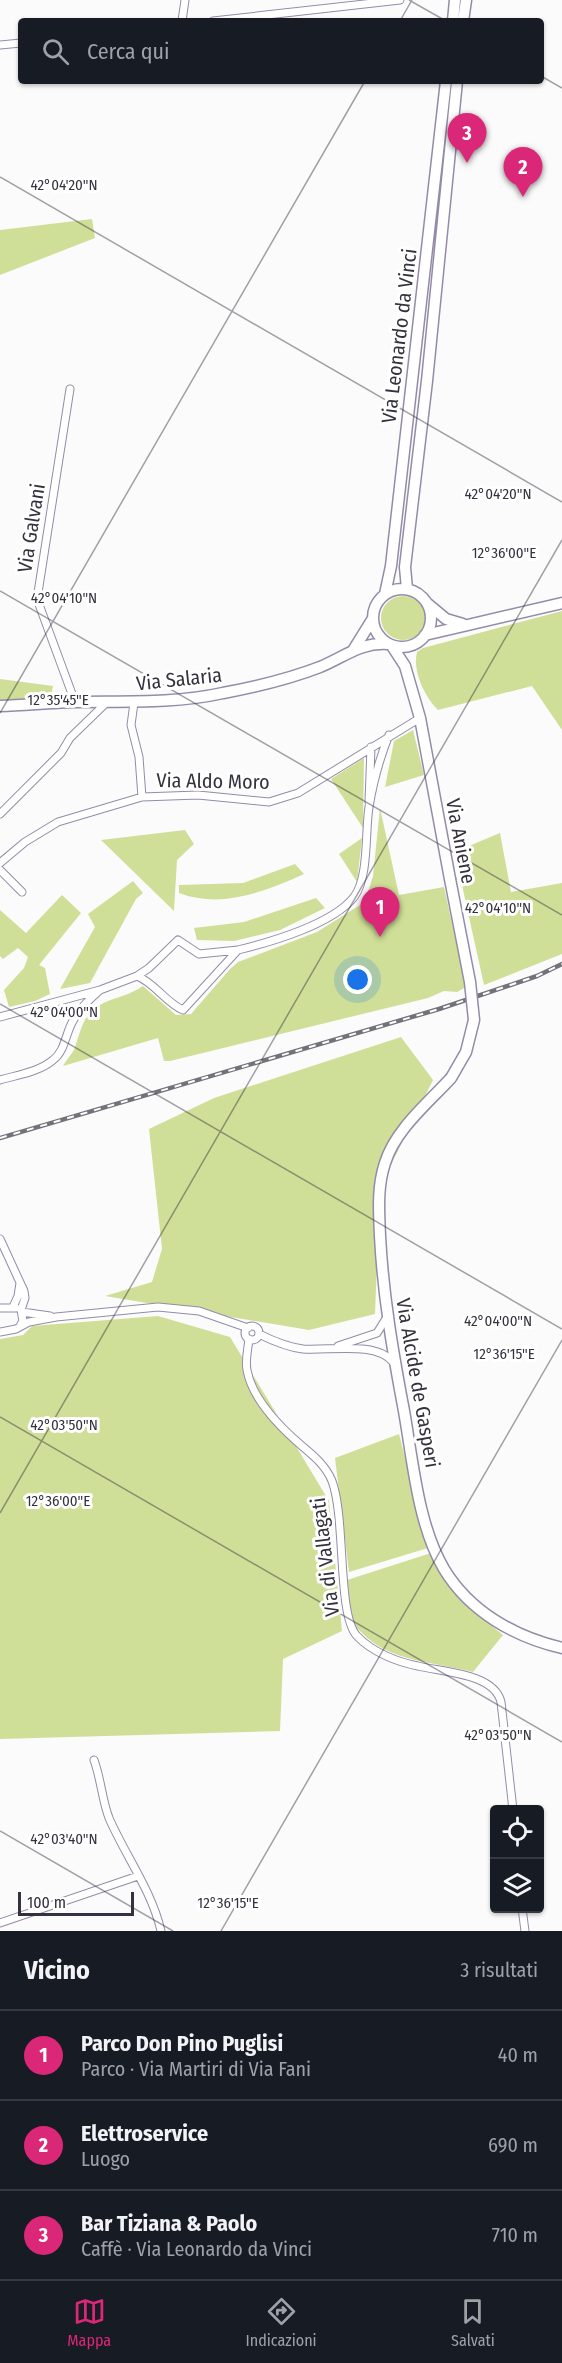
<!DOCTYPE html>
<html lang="it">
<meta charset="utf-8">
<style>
body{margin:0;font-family:"Fira Sans Condensed",sans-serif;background:#20242c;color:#f1f3f6}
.controls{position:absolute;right:18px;bottom:18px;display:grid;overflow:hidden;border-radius:6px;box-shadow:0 2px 4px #0004}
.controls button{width:54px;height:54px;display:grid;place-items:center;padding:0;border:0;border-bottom:2px solid #363941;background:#171b24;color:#f1f3f6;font:30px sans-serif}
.scale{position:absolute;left:18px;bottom:15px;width:116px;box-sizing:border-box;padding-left:6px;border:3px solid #35313e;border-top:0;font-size:16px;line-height:21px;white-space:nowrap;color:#35313e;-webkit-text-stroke:4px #fff;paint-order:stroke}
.you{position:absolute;left:358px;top:980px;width:21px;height:21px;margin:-15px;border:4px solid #fff;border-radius:50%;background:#1a73e8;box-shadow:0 0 0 9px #1a73e833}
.badge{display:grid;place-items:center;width:39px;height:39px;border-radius:50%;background:#db2777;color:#fff;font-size:20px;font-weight:700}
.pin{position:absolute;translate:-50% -50px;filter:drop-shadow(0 2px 3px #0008)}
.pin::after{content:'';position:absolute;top:32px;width:21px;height:18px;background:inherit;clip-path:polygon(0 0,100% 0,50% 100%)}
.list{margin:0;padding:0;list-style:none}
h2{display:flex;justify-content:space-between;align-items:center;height:78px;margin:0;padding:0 24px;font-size:26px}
h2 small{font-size:20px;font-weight:400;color:#9ea1a6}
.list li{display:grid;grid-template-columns:39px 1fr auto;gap:18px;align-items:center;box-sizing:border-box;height:90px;padding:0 24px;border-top:2px solid #363941}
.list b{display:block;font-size:22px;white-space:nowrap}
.list p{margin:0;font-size:20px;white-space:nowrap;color:#9ea1a6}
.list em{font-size:20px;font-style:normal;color:#9ea1a6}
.icon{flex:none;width:33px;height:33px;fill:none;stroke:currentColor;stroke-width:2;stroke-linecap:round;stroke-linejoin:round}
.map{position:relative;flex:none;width:562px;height:1931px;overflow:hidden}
.search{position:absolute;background:#171b24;box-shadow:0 2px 4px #0004;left:18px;right:18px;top:18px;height:66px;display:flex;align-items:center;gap:15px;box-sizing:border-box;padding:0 21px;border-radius:6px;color:#9ea1a6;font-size:22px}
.sheet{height:348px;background:#171b24}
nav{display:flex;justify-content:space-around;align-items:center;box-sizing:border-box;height:84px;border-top:2px solid #363941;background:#171b24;font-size:16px;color:#9ea1a6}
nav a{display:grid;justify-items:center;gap:3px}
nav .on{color:#db2777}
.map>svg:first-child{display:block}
</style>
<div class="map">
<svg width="562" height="1931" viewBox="0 0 562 1931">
<rect width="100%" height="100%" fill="#fbfbfb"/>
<path fill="#cfdf97" d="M92,219L95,238L0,275V230Z
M381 618a22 22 0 1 1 44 0a22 22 0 1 1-44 0Z
M562,611V730L532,686L438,710C425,697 412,671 417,652L423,648Z
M0,679L53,686L51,696L0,706Z
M413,730L424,775L385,787L394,741Z
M364,758L363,828L331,779Z
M380,808L399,895L444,887L466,987L457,992L444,991L428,998L170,1061H164L158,1038L63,1066C66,1060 71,1055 74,1050C82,1028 82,1012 108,1001C121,996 131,994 143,986L176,1015L191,1014L230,969L238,962L317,932L360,905L368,892L373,876Z
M185,830L194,844L177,860L174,911L101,840Z
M500,833L511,892L562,883V954L484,985L456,858L464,848Z
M362,838L357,882L339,854Z
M295,864L304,874C265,892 220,909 179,893V885L243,883Z
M133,881L143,893L136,899L90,983L60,989L95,927L88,914Z
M62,895L81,913L39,965L45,968L50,994L35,1001L9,1007L4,990L24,968L28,957L18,948L3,959L0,956V910L26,933Z
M316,898L325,908L280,930L234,941L197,940L194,928L244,922Z
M401,1037L433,1080L380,1187L375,1314L309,1330L105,1296L152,1282L162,1249L149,1129L214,1098Z
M158,1316L230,1337L329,1501L342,1631L283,1659L280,1731L0,1739V1339L23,1335L32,1326Z
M399,1434L428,1548L349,1572L335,1458Z
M431,1553L446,1583L467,1606L503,1635L473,1672C435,1662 389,1662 361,1632C358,1629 353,1626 352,1622C349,1609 350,1594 347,1580Z"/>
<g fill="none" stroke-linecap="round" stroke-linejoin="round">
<g stroke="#948ba9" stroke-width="9">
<path id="street" d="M182,21L185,0
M213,21L400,0
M0,45L21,43
M70,389L37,599L75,702
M134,703L131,725L139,757L142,797
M369,802L371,747
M0,814L61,753L70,738L106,703
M0,863L25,842L58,822L142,797L198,795L269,802L298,793L420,718
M0,870L22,892
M238,950C271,942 333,924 354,897C369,878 365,831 369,807C373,783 380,757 389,735
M0,1017L100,990L137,976L149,968L178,940L199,954L238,950L183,1010C165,1002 155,983 137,976
M0,1080C17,1075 39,1072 53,1060C66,1050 65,1033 74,1019C80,1008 89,1000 99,991
M0,1239L24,1291L25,1298L21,1310L23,1321L21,1324
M13,1307L18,1296L20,1283
M0,1308H16
M22,1312L50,1316
M245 1333a7 7 0 1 1 14 0a7 7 0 1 1-14 0Z
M0,1332L16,1329L29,1322L56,1317L158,1307L199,1311L248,1328
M259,1334C273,1341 287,1347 303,1349C329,1351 376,1341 393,1362
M249,1339C248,1349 245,1360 247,1370C252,1399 281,1428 302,1446C314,1456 326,1466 332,1481C346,1518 337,1615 357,1636C372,1652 397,1662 418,1666C442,1672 494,1673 501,1702L513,1810
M338,1346L377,1333L387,1317
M94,1760C101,1779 102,1800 109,1818C125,1855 152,1891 161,1931
M522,1908L525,1931
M0,1923L138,1876"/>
</g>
<g stroke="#948ba9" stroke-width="13">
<path id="secondary" d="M453,21L455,0
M463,21L466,0
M373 618a29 29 0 1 1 58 0a29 29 0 1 1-58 0Z
M407,589L405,567L427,381L457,81
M385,594L391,566L446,81
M428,604L446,619L463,624
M425,635L562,603
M392,646L405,666L420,718L450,879
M354,649L372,620
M0,706C24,705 49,703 73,702C124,701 173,704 223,693C255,687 289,679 320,667C344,657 361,642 388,644
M451,1078C428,1103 395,1130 385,1163C377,1187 379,1211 380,1236C383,1295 393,1353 404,1411C413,1462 418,1525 444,1569C470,1612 515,1637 562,1648"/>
</g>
<use href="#street" stroke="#fff" stroke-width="7"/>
<use href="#secondary" stroke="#fff" stroke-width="10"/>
<g stroke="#73717a" stroke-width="4.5">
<path id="rail" d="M0,1138L439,1009L537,976L562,964"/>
</g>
<use href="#rail" stroke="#fff" stroke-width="2" stroke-dasharray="7" stroke-linecap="butt"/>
<g stroke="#948ba9" stroke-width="13" stroke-linecap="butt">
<path id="secondary-bridge" d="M450,879L470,982L474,1020L466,1052L451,1078"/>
</g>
<use href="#secondary-bridge" stroke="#fff" stroke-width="10"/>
</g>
<path fill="none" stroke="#35313e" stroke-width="1.5" stroke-opacity="0.45" d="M409,0L446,21M400,21L412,0M541,76L562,88M0,177L562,502M0,591L562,915M0,713L365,81M0,1004L562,1329M0,1417L562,1742M0,1513L562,540M0,1831L173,1931M221,1931L562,1340"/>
<g text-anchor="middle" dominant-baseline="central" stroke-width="6" stroke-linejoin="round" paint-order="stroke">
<g font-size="20" fill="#35313e" stroke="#fff">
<text transform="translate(399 336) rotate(-83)">Via Leonardo da Vinci</text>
<text transform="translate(31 528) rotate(-81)">Via Galvani</text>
<text transform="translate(179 679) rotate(-6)">Via Salaria</text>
<text transform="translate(213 781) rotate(1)">Via Aldo Moro</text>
<text transform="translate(461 841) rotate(79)">Via Aniene</text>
<text transform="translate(418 1383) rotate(80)">Via Alcide de Gasperi</text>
<text transform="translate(325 1557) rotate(-97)">Via di Vallagati</text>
</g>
</g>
<g font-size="15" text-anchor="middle" fill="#35313e" stroke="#fff" stroke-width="6" stroke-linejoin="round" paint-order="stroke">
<text x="64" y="190">42°04'20"N</text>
<text x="498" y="499">42°04'20"N</text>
<text x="504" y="558">12°36'00"E</text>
<text x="64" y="603">42°04'10"N</text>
<text x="58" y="705">12°35'45"E</text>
<text x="498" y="913">42°04'10"N</text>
<text x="64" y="1017">42°04'00"N</text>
<text x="498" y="1326">42°04'00"N</text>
<text x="504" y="1359">12°36'15"E</text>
<text x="64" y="1430">42°03'50"N</text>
<text x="58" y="1506">12°36'00"E</text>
<text x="498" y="1740">42°03'50"N</text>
<text x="64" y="1844">42°03'40"N</text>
<text x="228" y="1908">12°36'15"E</text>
</g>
</svg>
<div class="controls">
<button><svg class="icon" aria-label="locate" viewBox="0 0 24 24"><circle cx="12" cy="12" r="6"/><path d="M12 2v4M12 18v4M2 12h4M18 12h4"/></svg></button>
<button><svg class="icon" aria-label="layers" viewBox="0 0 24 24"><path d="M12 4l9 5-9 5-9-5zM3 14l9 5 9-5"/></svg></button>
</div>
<div class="scale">100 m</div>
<div class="you"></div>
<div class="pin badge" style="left:380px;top:937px">1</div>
<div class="pin badge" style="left:523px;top:197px">2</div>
<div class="pin badge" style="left:467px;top:163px">3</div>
<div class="search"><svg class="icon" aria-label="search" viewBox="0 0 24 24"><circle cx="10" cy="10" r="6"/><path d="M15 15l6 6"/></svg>Cerca qui</div>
</div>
<section class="sheet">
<h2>Vicino<small>3 risultati</small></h2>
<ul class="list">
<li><span class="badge">1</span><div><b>Parco Don Pino Puglisi</b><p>Parco · Via Martiri di Via Fani</p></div><em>40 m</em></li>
<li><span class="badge">2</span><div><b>Elettroservice</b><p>Luogo</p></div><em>690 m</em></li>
<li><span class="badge">3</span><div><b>Bar Tiziana &amp; Paolo</b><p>Caffè · Via Leonardo da Vinci</p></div><em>710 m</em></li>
</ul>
</section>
<nav>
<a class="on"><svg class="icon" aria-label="map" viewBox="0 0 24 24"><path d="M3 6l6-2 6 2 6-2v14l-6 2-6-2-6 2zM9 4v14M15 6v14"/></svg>Mappa</a>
<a><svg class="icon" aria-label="directions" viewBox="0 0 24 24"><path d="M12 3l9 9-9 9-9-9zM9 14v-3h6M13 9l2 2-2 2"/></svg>Indicazioni</a>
<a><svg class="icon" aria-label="saved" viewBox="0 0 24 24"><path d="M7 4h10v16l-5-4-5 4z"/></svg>Salvati</a>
</nav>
